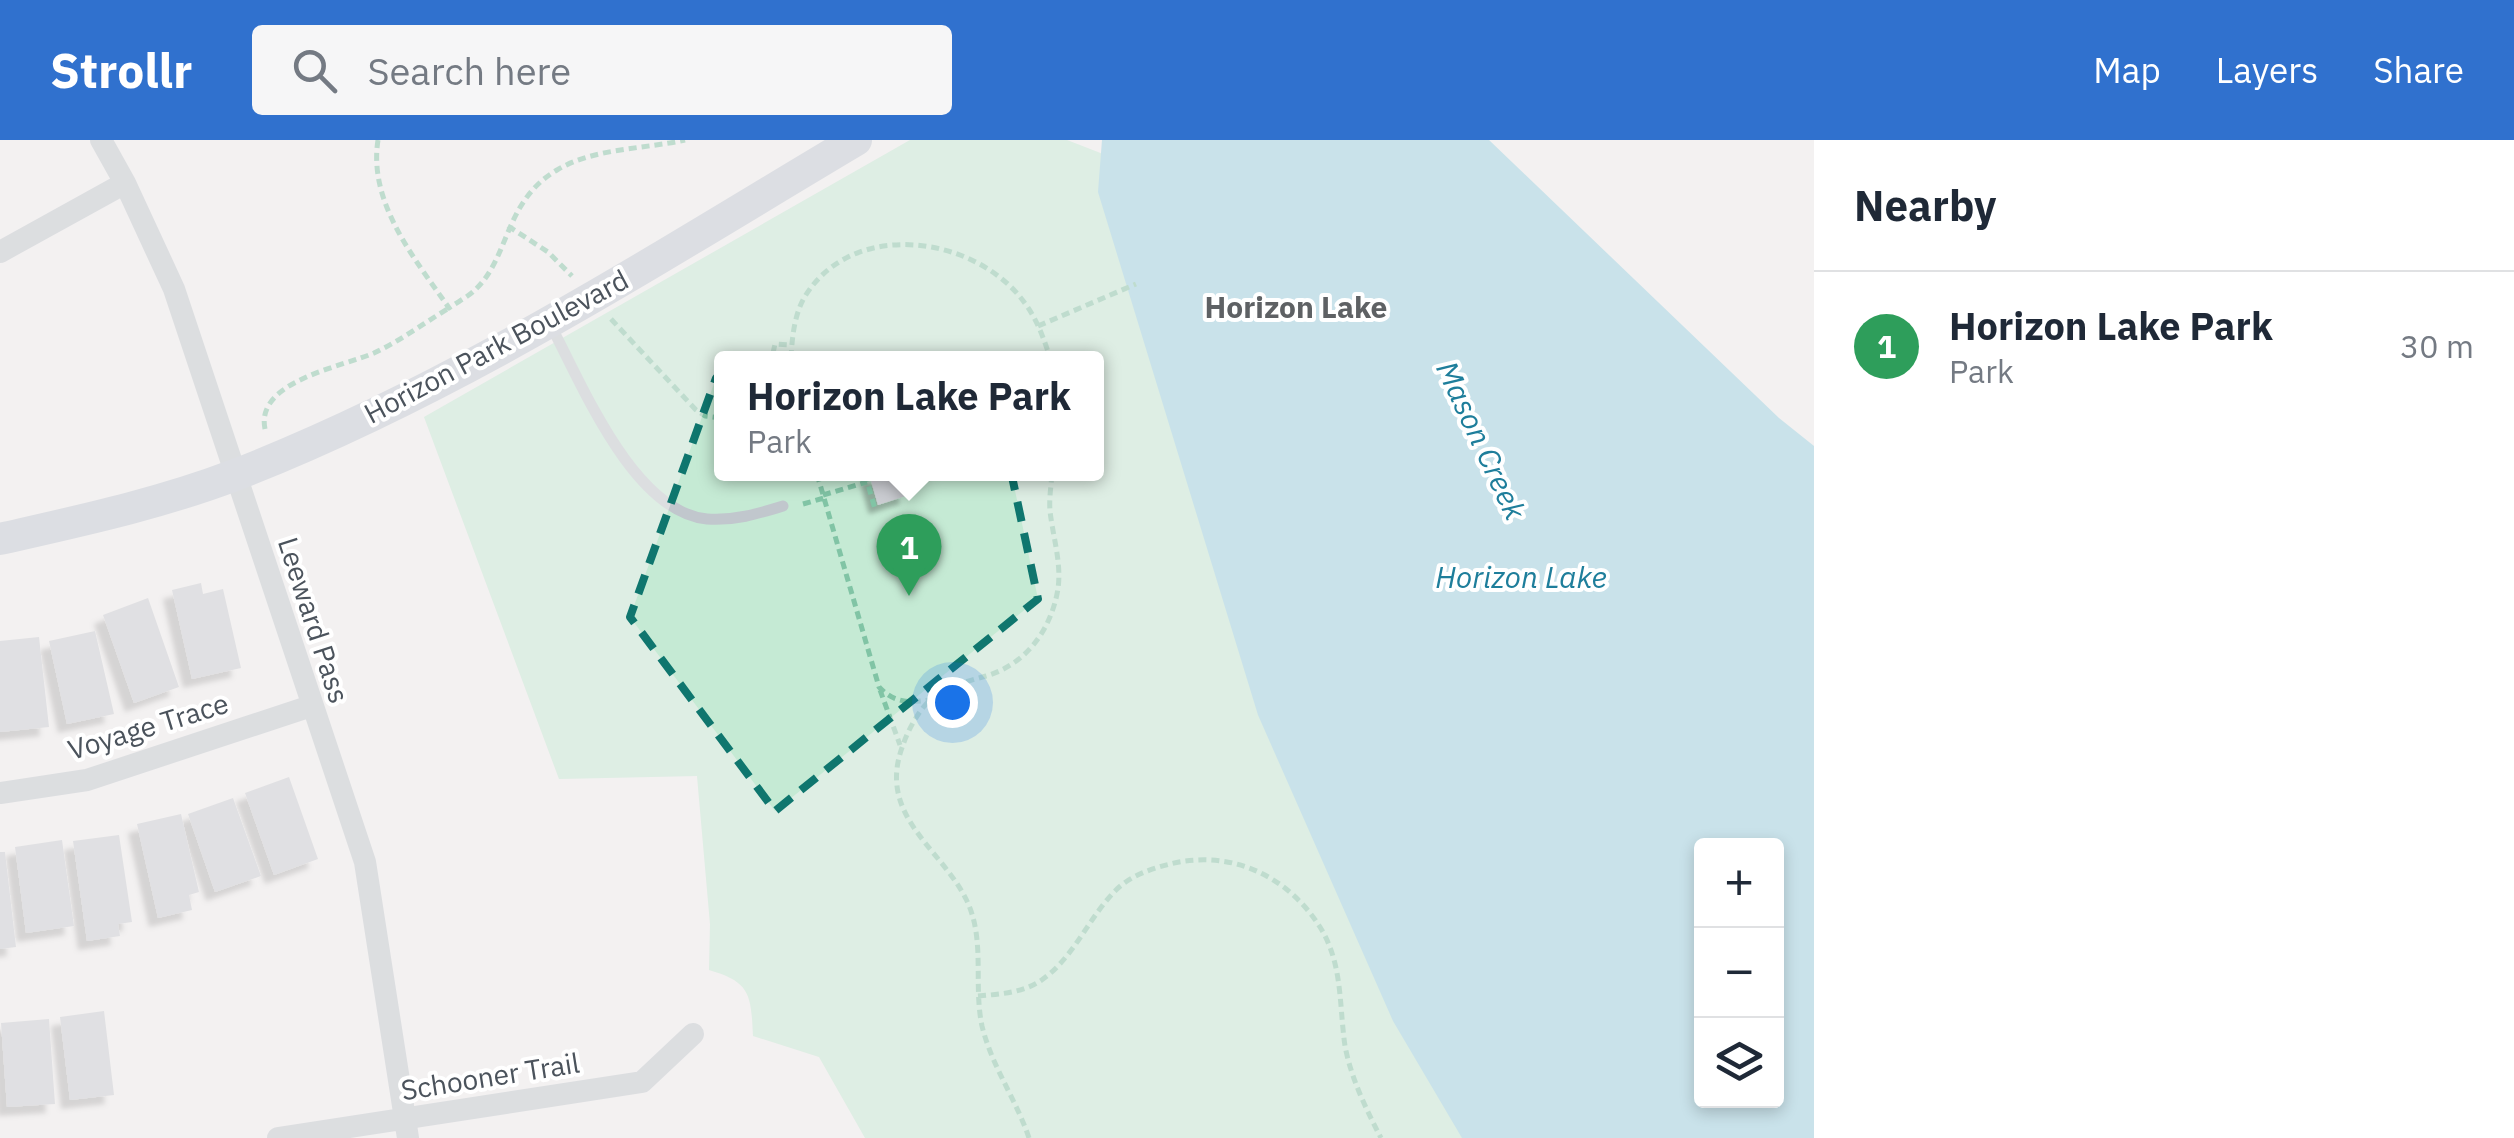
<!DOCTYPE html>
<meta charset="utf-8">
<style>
body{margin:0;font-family:"IBM Plex Sans",sans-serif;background:#f6f6f7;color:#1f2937}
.controls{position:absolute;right:30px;bottom:30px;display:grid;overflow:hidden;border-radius:10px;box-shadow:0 5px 15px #0003}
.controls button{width:90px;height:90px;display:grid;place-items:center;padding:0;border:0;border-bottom:2px solid #e0e1e3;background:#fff;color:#1f2937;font:50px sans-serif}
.you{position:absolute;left:952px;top:562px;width:35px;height:35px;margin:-25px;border:8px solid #fff;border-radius:50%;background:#1a73e8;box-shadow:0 0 0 15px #1a73e833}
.badge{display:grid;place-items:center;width:65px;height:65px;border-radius:50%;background:#3071ce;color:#fff;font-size:32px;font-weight:700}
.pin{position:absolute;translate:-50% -82px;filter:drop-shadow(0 2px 5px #0008)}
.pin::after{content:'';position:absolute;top:52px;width:35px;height:30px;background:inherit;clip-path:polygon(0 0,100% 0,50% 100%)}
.popup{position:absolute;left:714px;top:211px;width:390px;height:130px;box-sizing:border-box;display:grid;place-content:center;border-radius:10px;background:#fff;filter:drop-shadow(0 2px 8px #0005);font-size:32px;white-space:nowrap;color:#747a83}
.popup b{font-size:38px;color:#1f2937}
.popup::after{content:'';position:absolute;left:50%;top:100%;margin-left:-20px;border:20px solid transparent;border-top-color:#fff}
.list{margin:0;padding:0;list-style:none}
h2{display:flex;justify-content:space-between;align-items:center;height:130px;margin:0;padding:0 40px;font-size:42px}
h2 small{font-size:32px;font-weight:400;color:#747a83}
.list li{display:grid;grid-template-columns:65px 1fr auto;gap:30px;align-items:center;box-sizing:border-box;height:150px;padding:0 40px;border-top:2px solid #e0e1e3}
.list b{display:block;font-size:38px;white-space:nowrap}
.list p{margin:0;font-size:32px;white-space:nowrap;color:#747a83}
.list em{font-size:32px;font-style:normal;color:#747a83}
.icon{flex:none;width:55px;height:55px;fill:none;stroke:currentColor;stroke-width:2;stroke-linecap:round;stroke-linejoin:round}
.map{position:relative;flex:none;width:1814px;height:998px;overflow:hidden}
header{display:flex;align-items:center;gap:60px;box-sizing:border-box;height:140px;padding:0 50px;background:#3071ce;color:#fff}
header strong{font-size:48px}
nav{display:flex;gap:55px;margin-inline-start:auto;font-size:35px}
.search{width:700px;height:90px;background:#f6f6f7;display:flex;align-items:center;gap:25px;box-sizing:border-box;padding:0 35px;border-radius:10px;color:#747a83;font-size:38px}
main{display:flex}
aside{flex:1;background:#fff}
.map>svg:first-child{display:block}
</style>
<header>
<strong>Strollr</strong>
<div class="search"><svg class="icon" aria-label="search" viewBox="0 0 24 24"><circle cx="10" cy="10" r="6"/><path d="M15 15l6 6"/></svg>Search here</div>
<nav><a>Map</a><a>Layers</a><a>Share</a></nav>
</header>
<main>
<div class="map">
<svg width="1814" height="998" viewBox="0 0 1814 998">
<defs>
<filter id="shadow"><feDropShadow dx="-9" dy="9" stdDeviation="2.5" flood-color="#0004"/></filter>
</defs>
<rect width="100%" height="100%" fill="#f3f1f1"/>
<path fill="#c5ead4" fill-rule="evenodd" d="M910,0H1067L1139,28L1566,998H865L819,917L753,896C751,855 751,842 709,830L710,784L697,636L559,639L424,277ZM722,218H1096V334H722Z"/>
<path fill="#97d1e2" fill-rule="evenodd" d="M1102,0H1489L1779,278L1814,306V998H1462L1393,881L1258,575L1098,52ZM1702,706H1776V960H1702Z"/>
<path fill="#cbcdd2" filter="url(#shadow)" d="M869,334H903L909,355L878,365Z
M201,443L203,454L223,449L241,528L192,539L172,450Z
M148,458L179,547L134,563L103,475Z
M95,491L114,574L67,584L49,501Z
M39,497L49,587L0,592V501Z
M289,637L318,719L274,735L245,653Z
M233,658L261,736L215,752L188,674Z
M181,674L199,752L189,755L192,770L158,778L137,684Z
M119,695L132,782L118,784L120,796L87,801L73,701Z
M62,700L74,786L26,793L15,707Z
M0,712H5L16,807L0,809Z
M104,871L114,955L70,960L60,877Z
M49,879L55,964L7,967L1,883Z"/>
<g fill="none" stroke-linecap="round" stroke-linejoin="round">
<path stroke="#81c4a5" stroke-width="5" stroke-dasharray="8 5" stroke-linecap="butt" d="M378,0C368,63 415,119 449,168C457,162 468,157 475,150C510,117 504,61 557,30C593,8 645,9 685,0
M508,86L548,112L572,136
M611,179L696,270L705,276L722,278
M1038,186L1136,144
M773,213L775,204L791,205
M791,218C792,199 794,176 804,158C851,78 975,95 1024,162C1037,179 1044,199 1050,218
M265,289C255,241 342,227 374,213C400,201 424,183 449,168
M817,334L879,547C894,563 909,563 929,560
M865,334L875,369
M823,355L867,342
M803,364L824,358
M880,550L900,605
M978,856C1001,854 1024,853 1043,839C1074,817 1089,777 1116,750C1130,736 1150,729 1170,724C1230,709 1287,735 1320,787C1343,824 1339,865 1345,906C1351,938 1366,969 1381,998
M1029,998C1016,959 992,927 982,886C973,844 986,799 966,759C940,707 876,675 903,605C908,590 919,570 930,560C945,547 968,541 986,536C1024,525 1049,493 1057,454C1063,427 1053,398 1050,371C1049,359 1051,346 1052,334"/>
<path stroke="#c1c7cd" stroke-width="11" d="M551,186C582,244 633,372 707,379C734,381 757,374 783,366"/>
<path stroke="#c1c7cd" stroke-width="22" d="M101,0L125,43L174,149L365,722L408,998
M0,112L125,43
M0,653L87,640L311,566
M278,998L642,942L693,894"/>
<path stroke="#c1c8d2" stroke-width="32" d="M0,399C79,381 159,364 235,335C454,250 654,120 856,0"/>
</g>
<path d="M0 0H1814V998H0ZM716,238L996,261L1038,459L775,671L630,477Z" fill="#f3f1f1" fill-opacity=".55" fill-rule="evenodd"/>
<path fill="none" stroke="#0f766e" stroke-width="8" stroke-dasharray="20 12" stroke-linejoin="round" d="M716,238L996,261L1038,459L775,671L630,477Z"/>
<g text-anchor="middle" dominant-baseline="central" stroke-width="8" stroke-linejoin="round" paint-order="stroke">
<g font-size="28" fill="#4b535c" stroke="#fff">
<text transform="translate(496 206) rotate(-28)">Horizon Park Boulevard</text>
<text transform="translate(314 480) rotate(72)">Leeward Pass</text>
<text transform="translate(148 586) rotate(-17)">Voyage Trace</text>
<text transform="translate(490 936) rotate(-9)">Schooner Trail</text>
</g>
<g font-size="30" font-weight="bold" fill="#5e6164" stroke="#fff">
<text x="1296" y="166">Horizon Lake</text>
</g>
<g font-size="30" font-style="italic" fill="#1e7e9b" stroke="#fff">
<text transform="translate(1482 300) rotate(65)">Mason Creek</text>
<text x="1521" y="436">Horizon Lake</text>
</g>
</g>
</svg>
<div class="controls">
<button>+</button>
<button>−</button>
<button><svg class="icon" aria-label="layers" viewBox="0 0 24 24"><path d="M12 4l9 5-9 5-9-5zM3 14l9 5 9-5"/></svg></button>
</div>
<div class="you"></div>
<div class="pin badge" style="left:909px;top:456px;background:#2e9e5b">1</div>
<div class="popup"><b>Horizon Lake Park</b>Park</div>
</div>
<aside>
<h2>Nearby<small></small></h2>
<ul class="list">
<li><span class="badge" style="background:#2e9e5b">1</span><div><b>Horizon Lake Park</b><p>Park</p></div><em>30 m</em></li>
</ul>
</aside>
</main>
